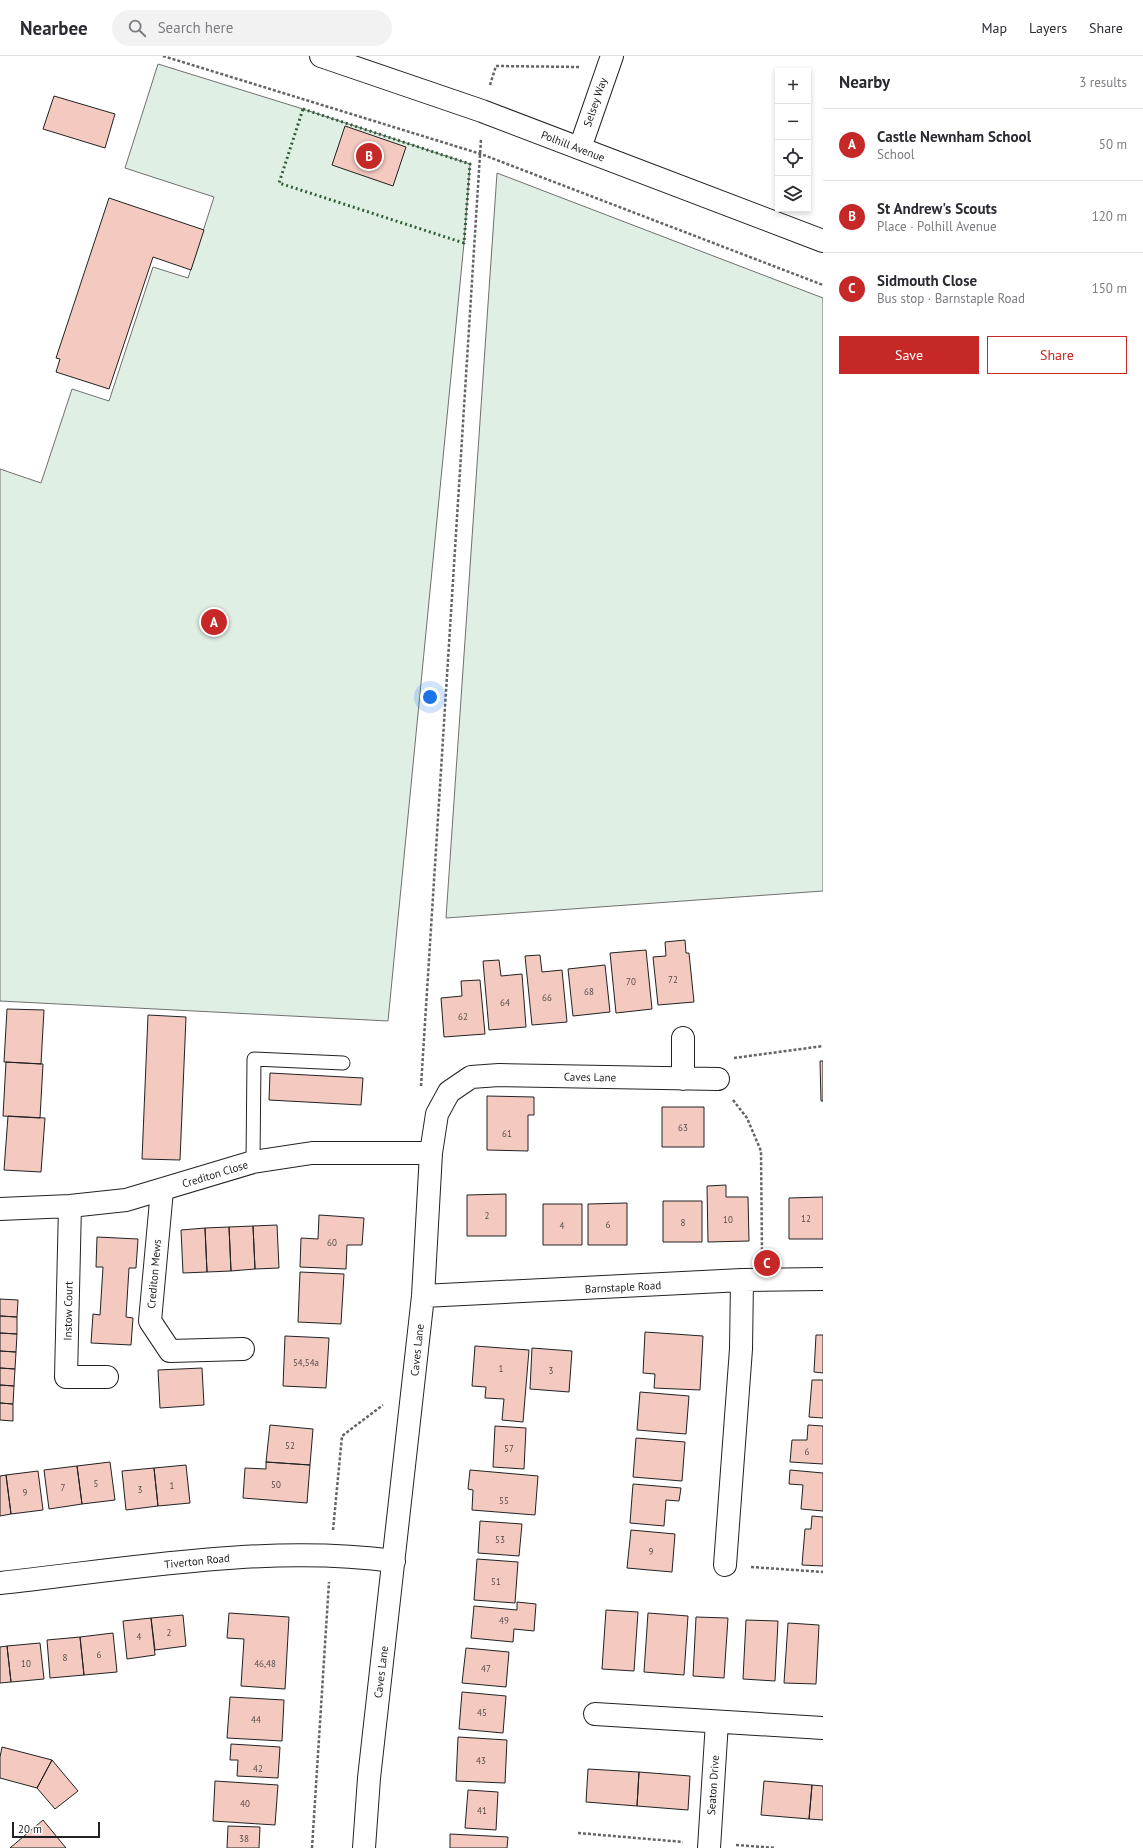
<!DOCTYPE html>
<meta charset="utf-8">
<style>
body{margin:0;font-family:"PT Sans",sans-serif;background:#f2f2f3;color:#2b2b33}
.controls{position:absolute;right:12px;top:12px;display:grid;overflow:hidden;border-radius:0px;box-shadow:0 2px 6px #0003}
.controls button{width:36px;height:36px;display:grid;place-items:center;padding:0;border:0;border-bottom:1px solid #e1e1e2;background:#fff;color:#2b2b33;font:20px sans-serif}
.scale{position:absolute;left:12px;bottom:10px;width:88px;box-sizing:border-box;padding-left:4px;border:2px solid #222;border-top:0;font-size:11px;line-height:14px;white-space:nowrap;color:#222;-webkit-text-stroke:3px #fff;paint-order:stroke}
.you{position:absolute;left:430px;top:641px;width:14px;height:14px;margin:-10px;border:3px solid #fff;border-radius:50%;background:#1a73e8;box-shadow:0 0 0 6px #1a73e833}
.badge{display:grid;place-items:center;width:26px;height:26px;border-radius:50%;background:#c62828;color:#fff;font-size:13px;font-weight:700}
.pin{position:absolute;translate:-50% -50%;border:2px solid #fff;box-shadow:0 1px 4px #0006}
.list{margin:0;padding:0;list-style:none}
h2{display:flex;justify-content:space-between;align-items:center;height:52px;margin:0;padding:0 16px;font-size:17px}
h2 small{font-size:13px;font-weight:400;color:#7c7c81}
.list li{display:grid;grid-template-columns:26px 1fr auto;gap:12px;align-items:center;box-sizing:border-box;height:72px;padding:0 16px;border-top:1px solid #e1e1e2}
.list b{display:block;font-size:15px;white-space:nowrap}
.list p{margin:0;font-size:13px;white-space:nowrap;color:#7c7c81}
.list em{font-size:13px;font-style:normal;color:#7c7c81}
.actions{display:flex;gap:8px;padding:12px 16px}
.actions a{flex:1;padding:9px 0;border:1px solid #c62828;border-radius:0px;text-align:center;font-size:14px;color:#c62828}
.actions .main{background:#c62828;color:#fff}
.icon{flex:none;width:22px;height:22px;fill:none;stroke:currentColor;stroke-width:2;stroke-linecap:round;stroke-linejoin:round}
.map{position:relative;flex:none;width:823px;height:1792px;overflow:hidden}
header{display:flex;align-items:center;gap:24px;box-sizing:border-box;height:56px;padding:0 20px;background:#fff;border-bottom:1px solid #e1e1e2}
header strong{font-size:19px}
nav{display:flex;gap:22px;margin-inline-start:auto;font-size:14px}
.search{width:280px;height:36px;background:#f2f2f3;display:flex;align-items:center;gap:10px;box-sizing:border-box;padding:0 14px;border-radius:22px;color:#7c7c81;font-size:15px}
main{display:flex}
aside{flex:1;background:#fff}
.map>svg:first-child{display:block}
</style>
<header>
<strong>Nearbee</strong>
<div class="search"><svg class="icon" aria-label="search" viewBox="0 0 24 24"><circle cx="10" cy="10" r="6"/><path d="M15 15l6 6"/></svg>Search here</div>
<nav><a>Map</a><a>Layers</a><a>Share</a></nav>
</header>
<main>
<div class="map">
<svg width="823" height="1792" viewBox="0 0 823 1792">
<rect width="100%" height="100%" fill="#fff"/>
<path fill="#e0efe3" stroke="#6f6f6f" d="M158,8L303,53L470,108L464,187L388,965L0,945V413L41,427L72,333L109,345L153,211L188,222L214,141L125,112Z
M497,117L823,242V835L446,862Z"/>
<path fill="#f3c9c0" stroke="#222" d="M54,40L115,58L105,92L43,73Z
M345,70L406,91L393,130L332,109Z
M109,142L204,174L191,214L153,201L109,333L56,316L60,303L56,302Z
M685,884L686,897H689L694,946L658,949L653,901L666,900L665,886Z
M646,894L652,953L616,957L610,897Z
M540,899L542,916L562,914L567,966L532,969L525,900Z
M499,904L501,920L522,918L526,971L489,974L483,905Z
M605,909L610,956L573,960L568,913Z
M480,924L485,978L444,981L441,942L462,940L461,925Z
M7,953L44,954L41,1008L4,1006Z
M148,959L186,961L180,1104L142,1103Z
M820,1005H823V1045H821Z
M6,1006L43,1008L40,1062L3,1060Z
M270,1017L363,1022L361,1049L269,1044Z
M487,1040L534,1041V1059H528V1095L487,1094Z
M662,1051H704V1091H662Z
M8,1060L45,1062L41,1116L4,1114Z
M726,1129V1141H748L749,1185L708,1186L707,1130Z
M506,1138V1180H467V1139Z
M823,1141V1183H789V1142Z
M663,1145H702V1186H663Z
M627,1147V1189H588V1148Z
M543,1148H582V1189H543Z
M319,1159L364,1162L362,1189H347L346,1213L300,1211L301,1182L318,1183Z
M277,1169L279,1212L255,1213L253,1170Z
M253,1170L255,1213L231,1215L229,1171Z
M229,1171L231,1215L207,1216L205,1172Z
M205,1172L207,1216L183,1217L181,1174Z
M97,1181L138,1183L136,1212H129L126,1261L133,1262L131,1289L91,1287L93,1258L100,1259L103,1211H96Z
M300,1216L344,1218L341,1268L298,1266Z
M0,1243L18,1244L17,1261L0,1260Z
M0,1260L17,1261V1278L0,1277Z
M645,1276L703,1280L700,1334L654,1332L655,1318L643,1317Z
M0,1277L17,1278L16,1296L0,1295Z
M816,1279H823V1317L814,1316Z
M285,1280L329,1282L326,1332L283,1330Z
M475,1290L529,1294L523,1366L502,1364L504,1343L485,1342L486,1331L472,1330Z
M532,1292L572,1295L569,1336L530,1333Z
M0,1295L16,1296L15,1313L0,1312Z
M0,1312L15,1313L14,1330L0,1329Z
M202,1312L204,1349L160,1352L158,1314Z
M812,1324H823V1362L809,1361Z
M0,1329L14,1330L13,1348L0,1347Z
M640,1336L689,1340L686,1378L637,1374Z
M0,1347L13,1348V1365L0,1364Z
M270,1369L313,1373L310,1409L266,1406Z
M808,1369L823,1370V1408L790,1406L792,1384H807Z
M495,1370L526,1372L524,1413L493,1411Z
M636,1382L685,1386L682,1425L633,1421Z
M110,1406L115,1444L82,1448L77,1410Z
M266,1406L310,1409L307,1447L243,1442L245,1412L266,1413Z
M186,1409L190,1447L158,1450L154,1412Z
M77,1410L82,1448L49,1453L44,1414Z
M154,1412L158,1450L126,1454L122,1415Z
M470,1414L538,1420L535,1459L472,1454L473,1434L468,1433Z
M790,1414L823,1417V1455L801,1453L803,1429L789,1428Z
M38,1415L43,1454L11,1458L6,1419Z
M6,1419L11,1458L0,1460V1420Z
M633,1428L681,1432L679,1445L666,1444L664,1470L630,1467Z
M812,1460L823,1461V1510L802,1509L805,1473H811Z
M480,1465L522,1468L519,1500L478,1497Z
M631,1474L675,1478L672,1516L627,1512Z
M477,1503L518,1506L515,1547L474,1544Z
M517,1546L536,1548L534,1575L514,1573L513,1586L471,1582L474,1550L517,1554Z
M606,1554L638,1556L634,1615L602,1613Z
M229,1557L289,1561L285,1633L241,1630L244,1583L227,1582Z
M648,1557L688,1560L684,1619L644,1616Z
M183,1559L186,1590L155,1594L151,1562Z
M696,1561L728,1562L724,1622L693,1620Z
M151,1562L155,1599L127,1603L123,1565Z
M746,1564L778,1565L775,1625L743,1623Z
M788,1567L819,1569L816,1628L784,1627Z
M113,1577L117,1616L84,1619L80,1581Z
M80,1581L84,1619L50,1622L47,1584Z
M40,1587L44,1623L11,1626L7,1590Z
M7,1590L11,1626L0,1627V1591Z
M466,1592L509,1596L506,1631L462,1627Z
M462,1636L506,1640L503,1677L459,1673Z
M230,1641L284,1644L282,1685L227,1682Z
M458,1681L507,1684L505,1727L456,1725Z
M231,1688L280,1691L278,1722L237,1720L238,1704H230Z
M2,1691L52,1704L37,1732L0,1722V1701Z
M52,1704L78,1735L55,1753L37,1732Z
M588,1713L639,1716L637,1750L586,1746Z
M639,1716L690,1720L688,1754L637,1750Z
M215,1725L278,1729L275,1769L213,1765Z
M764,1725L812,1729L809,1763L761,1759Z
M812,1729L823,1730V1764L809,1763Z
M468,1734L498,1736L496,1774L465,1772Z
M43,1764L66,1792H10Z
M228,1770L260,1771L259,1792H227Z
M450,1778L508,1781L507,1792H450Z"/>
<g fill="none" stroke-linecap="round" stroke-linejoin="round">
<g stroke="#222" stroke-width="15">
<path id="lane" d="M253,1106L254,1003L343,1007"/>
</g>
<g stroke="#222" stroke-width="24">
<path id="street" d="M580,92L612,0
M683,982V1023
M162,1134L150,1265L170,1295L243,1293
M70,1150L66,1321H107
M0,1153L70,1150L126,1144L253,1106L312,1097H431
M423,1240L742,1224L823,1223
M725,1509L741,1293L742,1224
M0,1527C128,1513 266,1488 394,1505
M595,1658L823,1672
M364,1792L369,1722L423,1240L431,1097L437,1058L449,1036L471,1021L499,1019L718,1023
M709,1792L717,1666"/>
</g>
<g stroke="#222" stroke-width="24">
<path id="secondary" d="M321,0L482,55L823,185"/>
</g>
<path stroke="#646464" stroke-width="2.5" stroke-dasharray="3 2" stroke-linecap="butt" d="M163,0L481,98L823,229
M490,29L496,10L581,11
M734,1002L823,990
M421,1030L481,83
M733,1044L747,1062L761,1095L762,1197
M333,1474L342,1380L383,1349
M751,1511L823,1516
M578,1777L683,1786
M736,1789L776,1792
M312,1792L329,1526"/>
<use href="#lane" stroke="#fff" stroke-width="13"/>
<use href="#street" stroke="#fff" stroke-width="22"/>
<use href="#secondary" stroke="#fff" stroke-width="22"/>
<path stroke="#2f5e38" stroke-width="3" stroke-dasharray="2 3" stroke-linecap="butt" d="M303,53L470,108L464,187L279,127Z"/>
</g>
<g text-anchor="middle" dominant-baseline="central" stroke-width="3" stroke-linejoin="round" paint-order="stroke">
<g font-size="9" fill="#564c4a">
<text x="673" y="923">72</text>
<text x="631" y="925">70</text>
<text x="589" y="935">68</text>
<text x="547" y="941">66</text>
<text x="505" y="946">64</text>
<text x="463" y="960">62</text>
<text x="683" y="1071">63</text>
<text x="507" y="1077">61</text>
<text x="487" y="1159">2</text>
<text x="806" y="1162">12</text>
<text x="728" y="1163">10</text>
<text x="683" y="1166">8</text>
<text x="608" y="1168">6</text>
<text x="562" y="1169">4</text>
<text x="332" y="1186">60</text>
<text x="306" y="1306">54,54a</text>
<text x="501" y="1312">1</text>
<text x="551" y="1314">3</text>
<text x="290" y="1389">52</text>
<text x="509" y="1392">57</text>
<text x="807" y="1395">6</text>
<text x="96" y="1427">5</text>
<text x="276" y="1428">50</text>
<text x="172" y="1429">1</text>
<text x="63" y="1431">7</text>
<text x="140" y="1433">3</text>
<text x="25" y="1436">9</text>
<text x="504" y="1444">55</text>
<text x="500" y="1483">53</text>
<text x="651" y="1495">9</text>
<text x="496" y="1525">51</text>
<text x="504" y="1564">49</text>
<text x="169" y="1576">2</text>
<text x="139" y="1580">4</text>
<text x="99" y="1598">6</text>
<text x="65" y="1601">8</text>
<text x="26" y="1607">10</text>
<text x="265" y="1607">46,48</text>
<text x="486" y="1612">47</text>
<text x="482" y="1656">45</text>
<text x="256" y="1663">44</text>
<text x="481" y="1704">43</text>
<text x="258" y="1712">42</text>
<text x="245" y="1747">40</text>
<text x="482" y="1754">41</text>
<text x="244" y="1782">38</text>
</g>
<g font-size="11" fill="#222" stroke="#fff">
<text transform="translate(595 46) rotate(-71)">Selsey Way</text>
<text transform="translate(573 90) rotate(21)">Polhill Avenue</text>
<text transform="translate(590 1021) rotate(1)">Caves Lane</text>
<text transform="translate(215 1118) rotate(-17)">Crediton Close</text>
<text transform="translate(154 1218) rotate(-85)">Crediton Mews</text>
<text transform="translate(623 1231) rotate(-3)">Barnstaple Road</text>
<text transform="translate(68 1255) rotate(-89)">Instow Court</text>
<text transform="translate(417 1294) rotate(-84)">Caves Lane</text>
<text transform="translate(197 1505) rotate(-6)">Tiverton Road</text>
<text transform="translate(381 1616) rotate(-83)">Caves Lane</text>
<text transform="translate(713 1729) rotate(-86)">Seaton Drive</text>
</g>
</g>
</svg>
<div class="controls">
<button>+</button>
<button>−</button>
<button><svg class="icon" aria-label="locate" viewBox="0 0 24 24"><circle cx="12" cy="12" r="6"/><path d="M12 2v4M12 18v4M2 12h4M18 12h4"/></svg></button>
<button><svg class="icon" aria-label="layers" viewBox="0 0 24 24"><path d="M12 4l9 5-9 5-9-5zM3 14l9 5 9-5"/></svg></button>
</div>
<div class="scale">20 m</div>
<div class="you"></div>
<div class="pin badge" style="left:214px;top:566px">A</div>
<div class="pin badge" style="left:369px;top:100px">B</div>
<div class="pin badge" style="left:767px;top:1207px">C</div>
</div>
<aside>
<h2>Nearby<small>3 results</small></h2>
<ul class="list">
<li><span class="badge">A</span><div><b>Castle Newnham School</b><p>School</p></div><em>50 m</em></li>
<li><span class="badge">B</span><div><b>St Andrew's Scouts</b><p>Place · Polhill Avenue</p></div><em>120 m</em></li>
<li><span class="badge">C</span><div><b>Sidmouth Close</b><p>Bus stop · Barnstaple Road</p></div><em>150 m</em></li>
</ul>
<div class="actions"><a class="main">Save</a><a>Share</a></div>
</aside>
</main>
